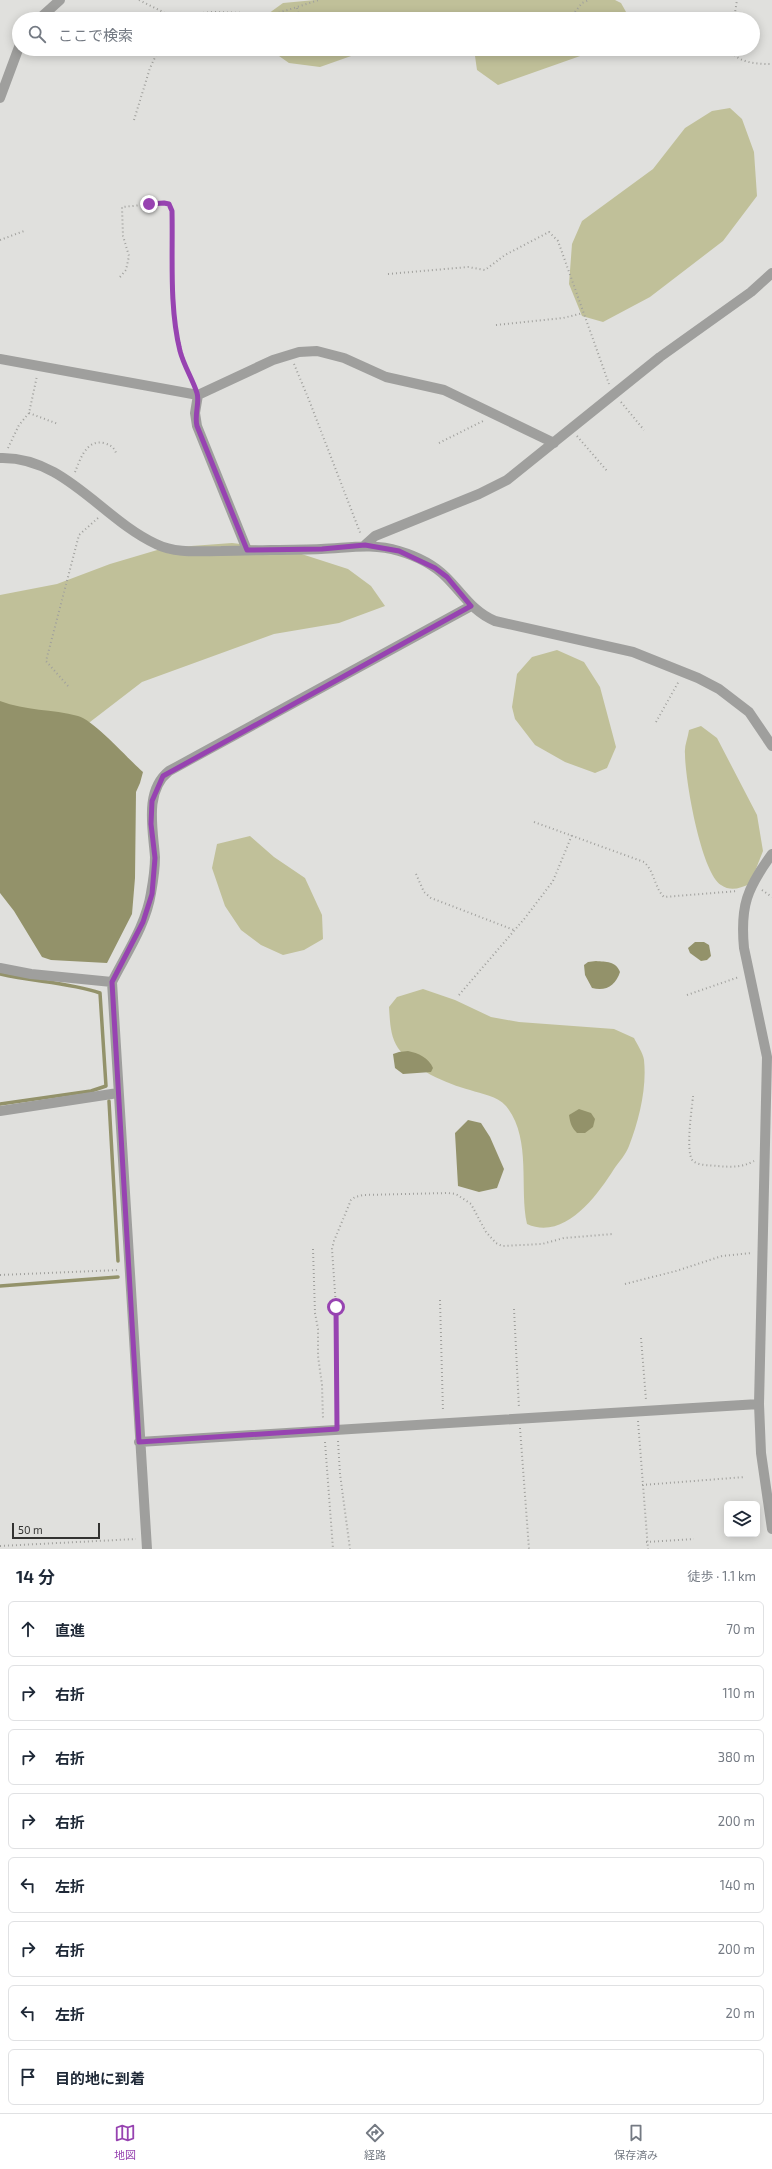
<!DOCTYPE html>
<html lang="ja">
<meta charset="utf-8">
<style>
body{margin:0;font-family:"Exo 2","Noto Sans JP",sans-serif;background:#f2f2f3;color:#1f2937}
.controls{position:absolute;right:12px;bottom:12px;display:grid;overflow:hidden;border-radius:6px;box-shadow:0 2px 10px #0003}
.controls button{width:36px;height:36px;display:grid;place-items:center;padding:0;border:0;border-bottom:1px solid #e0e1e3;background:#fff;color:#1f2937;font:20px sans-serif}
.scale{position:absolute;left:12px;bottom:10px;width:88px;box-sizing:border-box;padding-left:4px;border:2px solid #333331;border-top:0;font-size:11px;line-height:14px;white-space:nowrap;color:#333331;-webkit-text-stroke:3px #e0e0dd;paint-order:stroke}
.stop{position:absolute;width:12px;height:12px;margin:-9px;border:3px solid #9743b1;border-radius:50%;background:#fff}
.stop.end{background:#9743b1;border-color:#fff;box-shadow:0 1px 4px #0008}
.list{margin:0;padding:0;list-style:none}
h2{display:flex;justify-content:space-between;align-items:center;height:52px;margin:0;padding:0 16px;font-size:17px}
h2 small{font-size:13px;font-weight:400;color:#747a83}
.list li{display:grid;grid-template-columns:26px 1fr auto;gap:12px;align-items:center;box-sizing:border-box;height:56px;margin:0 8px 8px;padding:0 8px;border:1px solid #e0e1e3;border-radius:6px}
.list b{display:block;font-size:15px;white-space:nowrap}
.list em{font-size:13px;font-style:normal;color:#747a83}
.icon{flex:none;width:22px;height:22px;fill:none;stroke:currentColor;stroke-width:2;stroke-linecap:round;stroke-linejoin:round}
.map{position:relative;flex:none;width:772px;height:1549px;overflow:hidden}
.search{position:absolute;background:#fff;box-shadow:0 2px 10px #0003;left:12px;right:12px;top:12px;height:44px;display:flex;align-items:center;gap:10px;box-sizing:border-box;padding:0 14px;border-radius:22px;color:#747a83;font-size:15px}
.sheet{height:564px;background:#fff}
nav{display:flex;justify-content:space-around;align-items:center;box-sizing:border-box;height:56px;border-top:1px solid #e0e1e3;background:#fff;font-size:11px;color:#747a83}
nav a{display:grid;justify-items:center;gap:2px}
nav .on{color:#9743b1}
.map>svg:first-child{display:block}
</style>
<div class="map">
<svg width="772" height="1549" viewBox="0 0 772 1549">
<rect width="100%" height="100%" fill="#e0e0dd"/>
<path fill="#c0c099" d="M315,0H615L621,3L630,19H261L283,3Z
M269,49H371L320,67L289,63Z
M474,49H600L498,85L477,70Z
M730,108L742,119L754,152L757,196L723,241L650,297L603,322L582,316L569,284L572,244L582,221L653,169L685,128L712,111Z
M232,543L286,549L348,569L371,586L385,606L339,623L274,634L142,682L90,722L50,739L0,713V595L57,584L110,564L164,548Z
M557,650L584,662L600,687L616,747L607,768L595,773L565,762L535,745L515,719L512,707L517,674L532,657Z
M701,726L717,738L757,815L763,851L750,884C740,888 731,892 721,885C701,872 685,779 685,754C684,746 688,738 689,730Z
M250,836L274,857L305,878L322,915L323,939L304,950L283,955L261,945L241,930L225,906L212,868L217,844Z
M423,989L455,1000L491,1017L519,1022L614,1029L634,1038C637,1044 643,1053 644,1060C647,1088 639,1120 629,1146C626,1154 619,1162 614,1169C597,1196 564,1241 527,1224C519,1188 532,1138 506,1106C497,1096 482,1094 470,1090C447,1084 412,1069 398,1048C390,1036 390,1021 389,1007L397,997Z"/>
<path fill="#93926a" d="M0,701C26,711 52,709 78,716C95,721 128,759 143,772L140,783L136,792L135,878L132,914L107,963L51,960L42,957L14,911L0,893Z
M695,942H704L709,945L711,956L707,960L701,961L690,953L688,948Z
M596,961C606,962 616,961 620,972C616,985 606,992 592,988L585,975L584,965L588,962Z
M408,1051C418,1053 429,1058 433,1068L431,1072L403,1074L395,1068L393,1054L399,1052Z
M579,1109L591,1113L595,1119L593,1127L585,1133H577C572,1128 570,1123 569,1115Z
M468,1120L481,1123L490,1137L504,1169L497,1188L479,1192L458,1186L455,1133Z"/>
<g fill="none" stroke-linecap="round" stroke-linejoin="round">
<path stroke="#93926a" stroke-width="3.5" d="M0,974C33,982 68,982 100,993L106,1086L91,1091L0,1104
M109,1101L118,1261
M0,1286L118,1277"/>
<path stroke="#a0a09d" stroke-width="2" stroke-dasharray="1 3" stroke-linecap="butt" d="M139,0L171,16L213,12L275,14L319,0
M297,8L300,19
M575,12L582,3L589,0
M734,19L737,0
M729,49C738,63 756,64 772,64
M134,120L150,68L159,49
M0,240L24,231
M388,274L468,267L485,270L505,255L549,232L558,241L609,384
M120,277L126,270L129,256L123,236L122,207L164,203L169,204L172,211C173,268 168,330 193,383
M496,325L563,318L583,313
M294,364L309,400L361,535
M621,402L644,430
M29,413L58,424
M577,436L608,472
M439,443L483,421
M8,448L19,425L29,413L37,376
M75,472C80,460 86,439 104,443C110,445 114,447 116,453
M68,686L46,661L79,535L98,518
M656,722L679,681
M534,822L644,862C655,872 654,887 664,897L738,891
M416,874L424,892L431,898L514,930
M762,890L772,897
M459,995L525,918L553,881L572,835
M687,995L739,977
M693,1096C692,1108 685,1153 693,1161C699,1166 710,1165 717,1166C731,1167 741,1168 754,1161
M313,1249L315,1313L318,1329V1356L322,1385L323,1419
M0,1275L119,1270
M625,1284L676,1271L722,1256L752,1253
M440,1300L443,1412
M514,1309L519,1408
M641,1338L646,1400
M337,1421L336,1307L332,1249L334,1241L351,1200L355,1197L363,1195L448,1193L456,1194L471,1204L486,1232L496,1243L502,1246L542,1244L564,1238L613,1234
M638,1421L648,1549
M520,1428L529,1549
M338,1441L340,1474L350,1549
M325,1442L333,1549
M642,1485L745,1477
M646,1542L694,1539
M0,1546L136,1539"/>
<path stroke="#9f9f9d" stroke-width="10" d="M39,19L60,0
M0,98L19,47
M0,359L198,395L273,360L299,352L317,351L344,358L386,377L444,390L554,443
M198,395L195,413L197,426L247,550
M0,458C64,456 102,519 156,544C176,554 200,551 221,551C255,550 288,550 321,549C349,548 372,543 399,551C416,556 434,565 446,577C463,594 473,612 495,621L633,652L698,678L719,689L749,712L772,746
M365,545L375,536L479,494L507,480L660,357L751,292L772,273
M772,854C747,888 740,906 744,948L767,1057L759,1404L761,1453L772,1529
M0,968L31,974L112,982
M0,1111L118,1093
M139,1442L759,1404
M147,1549L112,982C126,954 146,925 151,893C153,882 155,868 155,857C153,829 144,791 169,771L471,606"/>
</g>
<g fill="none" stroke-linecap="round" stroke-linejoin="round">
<path stroke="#9743b1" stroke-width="5" d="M149,204L164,203L169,204L172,211C173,256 169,306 180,351C184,366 192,378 197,393C200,402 194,415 197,426L247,550L322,549L365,545L399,551L435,568L447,577L471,606L163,776L152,801L151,824L155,858L152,894L143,922L112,982L139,1442L337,1429L336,1307"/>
</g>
</svg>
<div class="controls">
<button><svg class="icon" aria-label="layers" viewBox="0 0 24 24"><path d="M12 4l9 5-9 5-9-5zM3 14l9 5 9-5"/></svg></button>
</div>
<div class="scale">50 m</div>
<div class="stop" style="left:336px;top:1307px"></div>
<div class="stop end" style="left:149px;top:204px"></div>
<div class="search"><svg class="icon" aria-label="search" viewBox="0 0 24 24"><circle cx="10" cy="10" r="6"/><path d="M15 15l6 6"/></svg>ここで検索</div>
</div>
<section class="sheet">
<h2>14 分<small>徒歩 · 1.1 km</small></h2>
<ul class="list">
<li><svg class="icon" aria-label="ahead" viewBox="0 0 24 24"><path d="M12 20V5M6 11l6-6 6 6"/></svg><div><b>直進</b></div><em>70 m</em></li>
<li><svg class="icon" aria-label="right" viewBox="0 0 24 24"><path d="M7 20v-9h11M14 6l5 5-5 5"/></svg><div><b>右折</b></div><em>110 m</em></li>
<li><svg class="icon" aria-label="right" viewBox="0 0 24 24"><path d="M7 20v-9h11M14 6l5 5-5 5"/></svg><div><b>右折</b></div><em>380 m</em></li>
<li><svg class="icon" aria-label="right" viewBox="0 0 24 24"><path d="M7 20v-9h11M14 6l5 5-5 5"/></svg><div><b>右折</b></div><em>200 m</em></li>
<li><svg class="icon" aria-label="left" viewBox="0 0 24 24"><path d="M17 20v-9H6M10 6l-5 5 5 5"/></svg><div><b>左折</b></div><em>140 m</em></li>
<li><svg class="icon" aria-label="right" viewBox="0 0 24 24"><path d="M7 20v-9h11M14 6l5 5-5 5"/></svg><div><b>右折</b></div><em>200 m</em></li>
<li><svg class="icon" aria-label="left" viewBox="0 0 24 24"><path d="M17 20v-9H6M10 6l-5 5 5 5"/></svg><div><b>左折</b></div><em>20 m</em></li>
<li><svg class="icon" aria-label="arrive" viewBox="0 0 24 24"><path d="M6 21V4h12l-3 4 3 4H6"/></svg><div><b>目的地に到着</b></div></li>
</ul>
</section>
<nav>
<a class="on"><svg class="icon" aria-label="map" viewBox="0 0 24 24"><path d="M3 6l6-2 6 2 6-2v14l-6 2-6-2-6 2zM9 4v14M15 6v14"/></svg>地図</a>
<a><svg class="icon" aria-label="directions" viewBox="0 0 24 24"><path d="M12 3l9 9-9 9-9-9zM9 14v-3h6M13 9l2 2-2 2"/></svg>経路</a>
<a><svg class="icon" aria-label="saved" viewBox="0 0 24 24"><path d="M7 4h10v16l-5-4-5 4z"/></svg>保存済み</a>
</nav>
